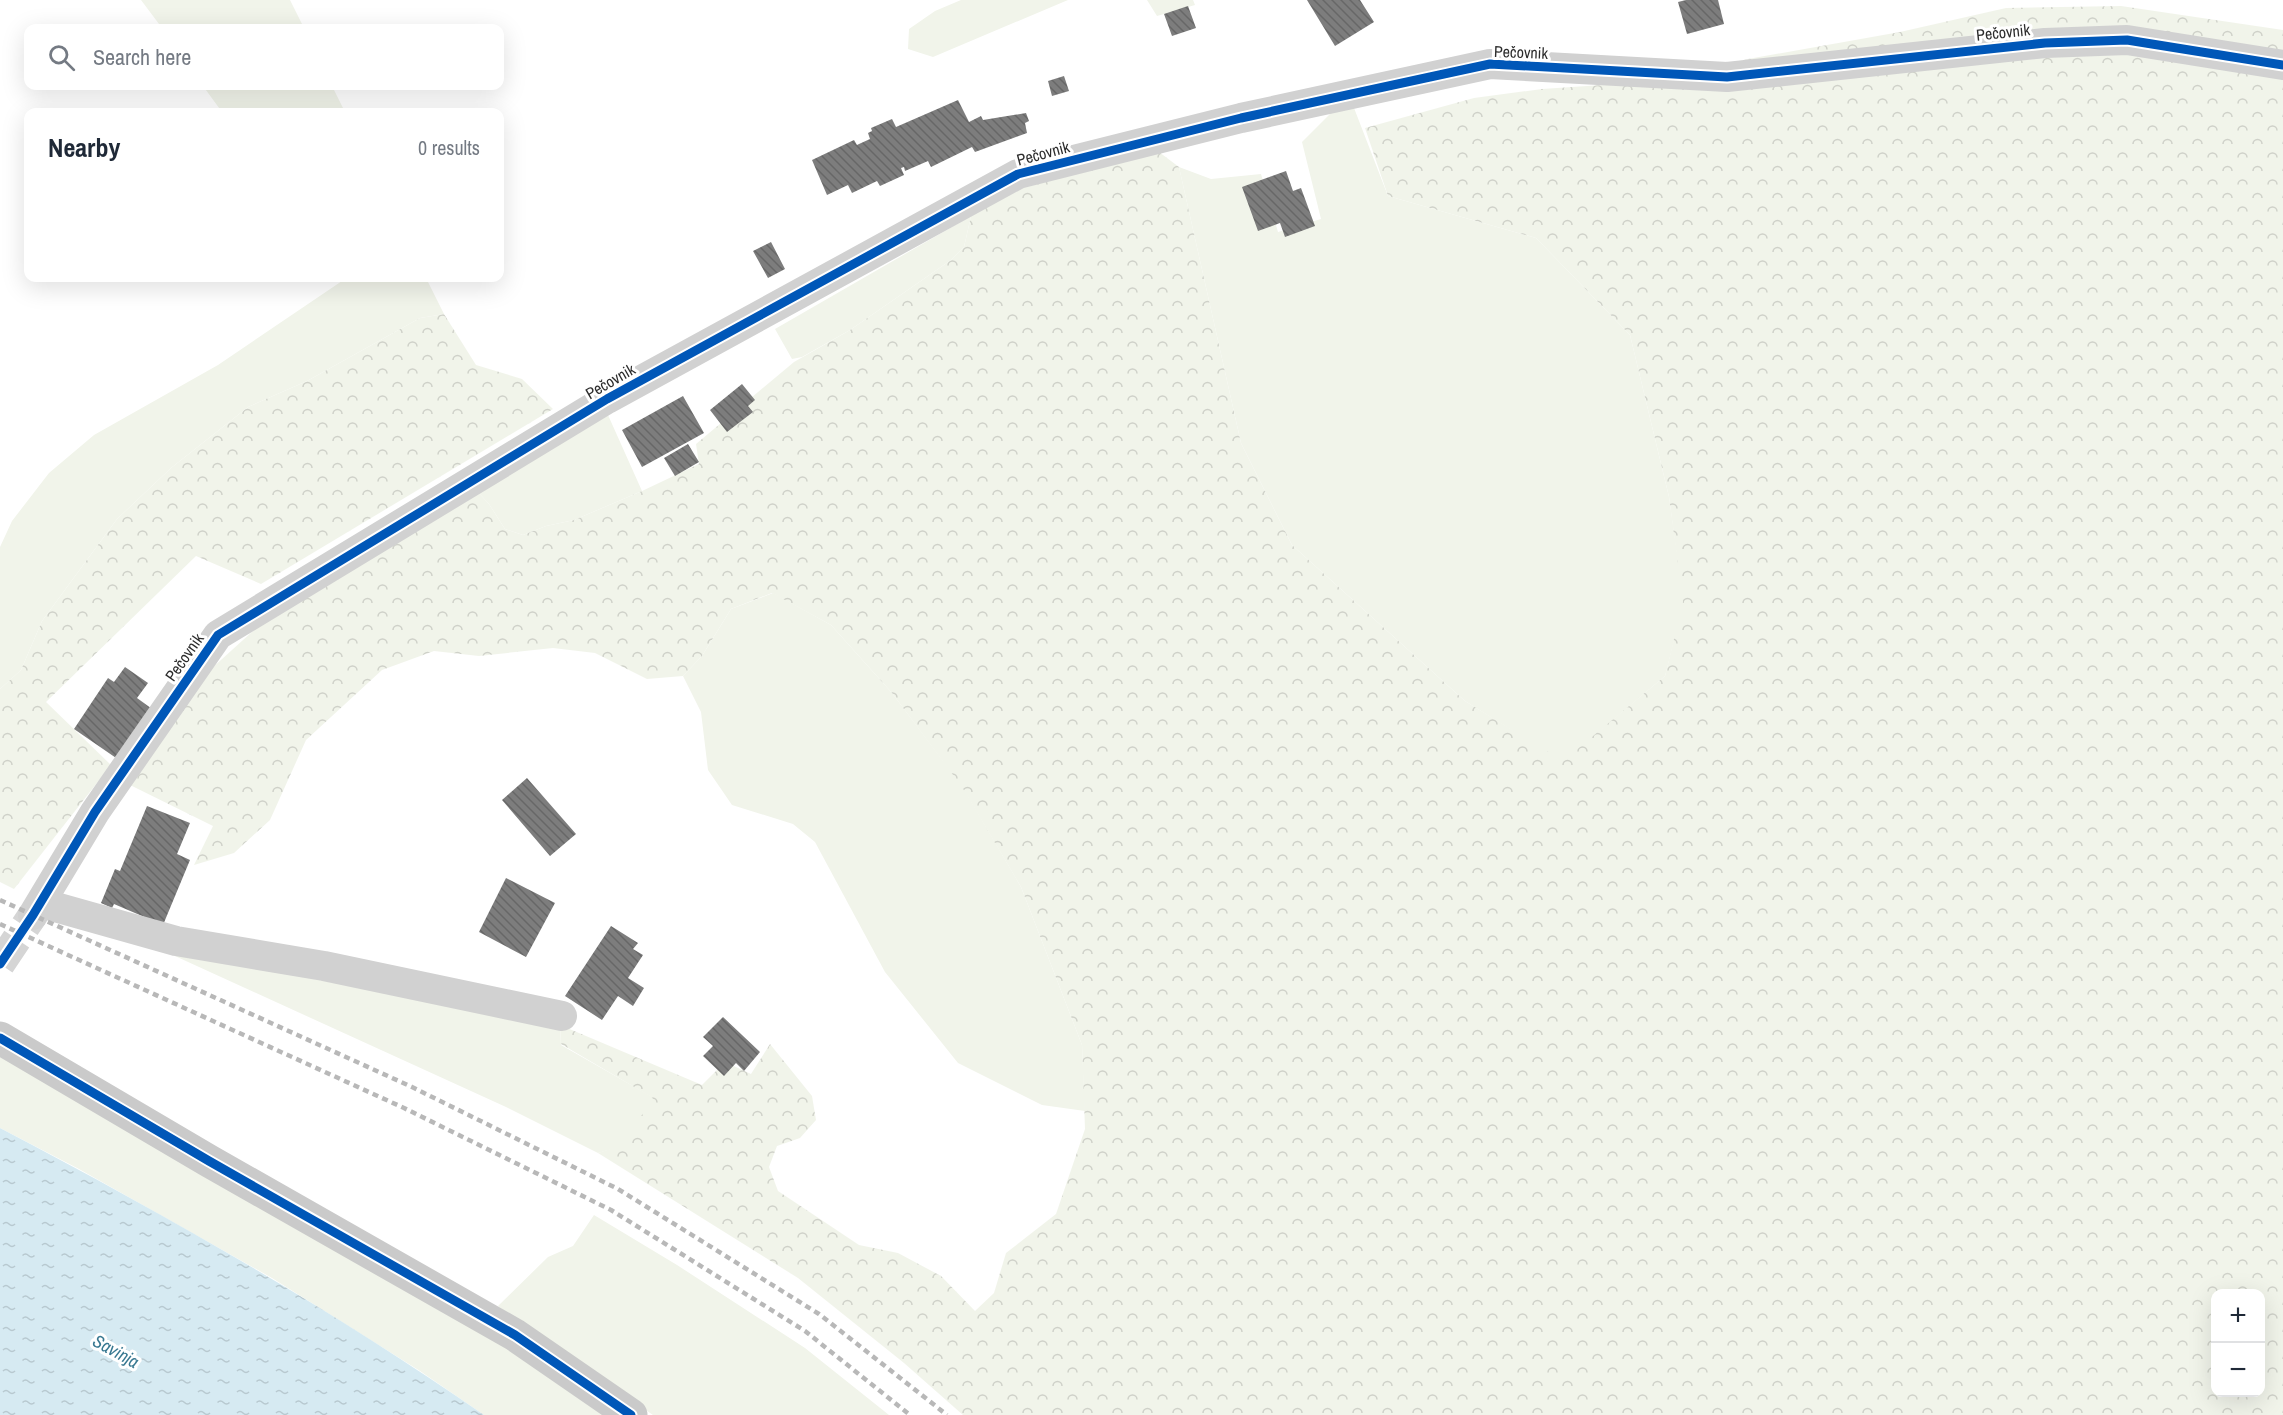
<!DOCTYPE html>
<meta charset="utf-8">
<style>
body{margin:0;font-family:"Archivo Narrow",sans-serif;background:#f2f2f3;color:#1f2937}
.controls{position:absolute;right:18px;bottom:18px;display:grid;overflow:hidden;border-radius:12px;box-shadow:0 6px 24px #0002}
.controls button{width:54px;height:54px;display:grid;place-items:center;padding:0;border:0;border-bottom:2px solid #e0e1e3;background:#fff;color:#1f2937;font:30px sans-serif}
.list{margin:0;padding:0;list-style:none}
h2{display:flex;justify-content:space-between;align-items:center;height:78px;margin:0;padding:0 24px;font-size:26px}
h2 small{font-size:20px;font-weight:400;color:#747a83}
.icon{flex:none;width:33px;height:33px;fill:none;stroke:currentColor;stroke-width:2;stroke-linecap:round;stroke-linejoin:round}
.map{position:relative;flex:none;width:2283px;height:1415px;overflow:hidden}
.search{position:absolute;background:#fff;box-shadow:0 6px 24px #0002;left:24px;top:24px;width:480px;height:66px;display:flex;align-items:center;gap:15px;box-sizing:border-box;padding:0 21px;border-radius:12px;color:#747a83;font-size:22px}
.panel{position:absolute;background:#fff;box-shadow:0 6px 24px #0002;left:24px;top:108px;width:480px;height:174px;border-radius:12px}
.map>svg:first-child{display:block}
</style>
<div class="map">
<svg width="2283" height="1415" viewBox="0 0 2283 1415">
<defs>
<pattern id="forest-crowns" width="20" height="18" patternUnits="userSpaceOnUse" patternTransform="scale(1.5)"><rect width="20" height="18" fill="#f1f4ea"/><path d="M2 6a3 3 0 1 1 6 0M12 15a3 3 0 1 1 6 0" fill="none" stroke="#cfd1c9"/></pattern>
<pattern id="water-ripples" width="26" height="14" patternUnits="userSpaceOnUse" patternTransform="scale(1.5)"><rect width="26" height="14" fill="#d6eaf2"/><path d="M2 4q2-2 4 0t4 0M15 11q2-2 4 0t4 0" fill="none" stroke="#b8c9d0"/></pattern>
<pattern id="building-back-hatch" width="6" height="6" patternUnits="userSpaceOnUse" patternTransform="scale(1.5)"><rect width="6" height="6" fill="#7d7d7d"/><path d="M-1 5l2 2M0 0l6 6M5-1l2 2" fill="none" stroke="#676767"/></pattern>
</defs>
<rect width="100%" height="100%" fill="#fff"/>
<path fill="#f1f4ea" d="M141,0H290L304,28H162Z
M961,0H1068L933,57L908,49L909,29L935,11Z
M1147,0H1193L1195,5L1157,16Z
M203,86H332L345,112H222Z
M1349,95L1388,196L1536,238L1630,335L1669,497L1684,602L1665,676L1563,762L1465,701L1292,545L1241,443L1179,167L1211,179L1261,174L1278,232L1321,219L1302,142Z
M971,216L964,247L951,260L850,330L802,357L792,359L775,329Z
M340,278H426L444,314L420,318L307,381L248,407L171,468L117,519L42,621L21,670L0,689V547L12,521L49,473L94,435L218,365L342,281Z
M608,415L642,491L574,520L546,526L523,535L505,529L489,504L477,491Z
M773,593L831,625L892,693L962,786L1021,887L1082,1045L1085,1111L1042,1105L958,1063L885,972L815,842L793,824L732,805L708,770L701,712L683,676L702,656L731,609Z
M164,951L560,1025L561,1045L654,1098L622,1146L598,1153L506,1107Z
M0,1054L410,1286L610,1415H484L420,1371L272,1278L79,1169L0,1128Z
M594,1215L677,1265L805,1348L889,1415H653L543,1340L498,1306L548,1257L573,1246Z"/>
<path fill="url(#forest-crowns)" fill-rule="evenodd" d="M2121,6L2283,30V1415H963L904,1363L798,1278L598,1153L622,1145L653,1098L561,1044L560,1025L702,1085L725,1062L751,1074L770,1044L812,1096L816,1120L800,1138L777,1146L769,1167L778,1191L859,1245L898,1253L941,1276L975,1311L994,1293L1006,1253L1056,1214L1085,1129L1082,1045L1021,887L962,787L892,693L831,625L772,593L731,609L702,656L683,676L647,679L595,653L553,648L479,656L434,651L382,670L306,740L270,820L234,853L194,865L213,826L128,784L211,669L276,610L477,491L489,504L505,529L523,535L546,526L574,520L642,491L699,464L696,444L794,362L850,330L951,260L964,247L971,216L1048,173L1155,149L1179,167L1241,443L1292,545L1465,701L1563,761L1665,676L1683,602L1669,497L1630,335L1536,238L1388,196L1365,128L1474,98L1542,89L1647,82L1748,59L1900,32L2006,8ZM2216,1294H2260V1392H2216Z
M444,314L476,365L522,379L553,409L261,584L196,556L46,702L111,765L14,889L0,882V689L21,670L42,621L117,519L171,468L248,407L307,381L420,318Z"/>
<path fill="url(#water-ripples)" d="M0,1128C166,1215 330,1308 484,1415H0Z"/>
<path fill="url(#building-back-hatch)" d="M1307,0H1360L1374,22L1335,46Z
M1686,0H1718L1724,24L1687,34L1678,2Z
M1188,6L1196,28L1172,36L1164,14Z
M1064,76L1069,91L1052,96L1048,81Z
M958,100L969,122L981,116L983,120L1026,113L1029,121L1025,123L1027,133L975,152L972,147L931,167L928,161L905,171L904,167L901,168L904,175L880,186L877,181L852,193L848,185L827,195L812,160L854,140L857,145L859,144L870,139L868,133L872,131L871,128L892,119L896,127Z
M1286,171L1293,191L1301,188L1315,226L1285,237L1280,223L1258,231L1242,187Z
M771,242L785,269L768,278L753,251Z
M742,384L755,400L748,406L753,412L727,432L710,410Z
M683,396L704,433L642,467L622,430Z
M688,444L699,462L675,476L664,458Z
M125,667L148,683L137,698L159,714L119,760L74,729L108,678L114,682Z
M527,778L576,834L550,856L502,800Z
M147,806L190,823L177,854L190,860L163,925L114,904L112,908L101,903L115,869L120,871Z
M506,878L555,903L526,957L479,932Z
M611,926L638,943L633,949L643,955L628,978L644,988L633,1006L618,996L602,1020L565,996Z
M723,1017L760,1052L744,1071L736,1063L724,1076L703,1056L713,1046L703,1037Z"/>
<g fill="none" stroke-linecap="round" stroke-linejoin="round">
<path stroke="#d5d5d5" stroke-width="30" stroke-dasharray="30 15" stroke-linecap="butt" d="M0,964L33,915"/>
<path stroke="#d1d1d1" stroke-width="30" d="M41,903L176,941L324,966L562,1016
M33,915L95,812L218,635L607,399L1018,174L1241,118L1490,64L1727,77L2045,43L2127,40L2283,65"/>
<path stroke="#cacaca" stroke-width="33" d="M0,1038L209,1161L515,1335L631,1415"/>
<path stroke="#b8b8b8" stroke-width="4.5" stroke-dasharray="6 4.5" stroke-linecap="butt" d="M0,900L412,1087L618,1189L819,1314L947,1415
M0,924L404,1108L611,1210L805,1331L910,1415"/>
<g stroke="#fff" stroke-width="13">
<path id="cycleway" d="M0,964L33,915L95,812L218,635L607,399L1018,174L1241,118L1490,64L1727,77L2045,43L2127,40L2283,65
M0,1038L209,1161L515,1335L631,1415"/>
</g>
<use href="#cycleway" stroke="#0057b8" stroke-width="9"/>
</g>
<g text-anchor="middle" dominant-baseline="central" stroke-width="6" stroke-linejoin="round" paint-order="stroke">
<g font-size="16" fill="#2c2c2c" stroke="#fff">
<text transform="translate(2003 32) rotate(-6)">Pečovnik</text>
<text transform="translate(1521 52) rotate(2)">Pečovnik</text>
<text transform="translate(1043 153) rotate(-15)">Pečovnik</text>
<text transform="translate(610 381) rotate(-30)">Pečovnik</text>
<text transform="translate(184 657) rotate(-55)">Pečovnik</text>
</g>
<g font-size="18" font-style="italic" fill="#387891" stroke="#fff">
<text transform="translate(116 1351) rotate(29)">Savinja</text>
</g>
</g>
</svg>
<div class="controls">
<button>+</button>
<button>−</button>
</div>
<div class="search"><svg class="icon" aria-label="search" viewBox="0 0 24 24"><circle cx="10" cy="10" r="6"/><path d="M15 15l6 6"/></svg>Search here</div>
<section class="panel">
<h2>Nearby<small>0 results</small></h2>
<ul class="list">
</ul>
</section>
</div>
